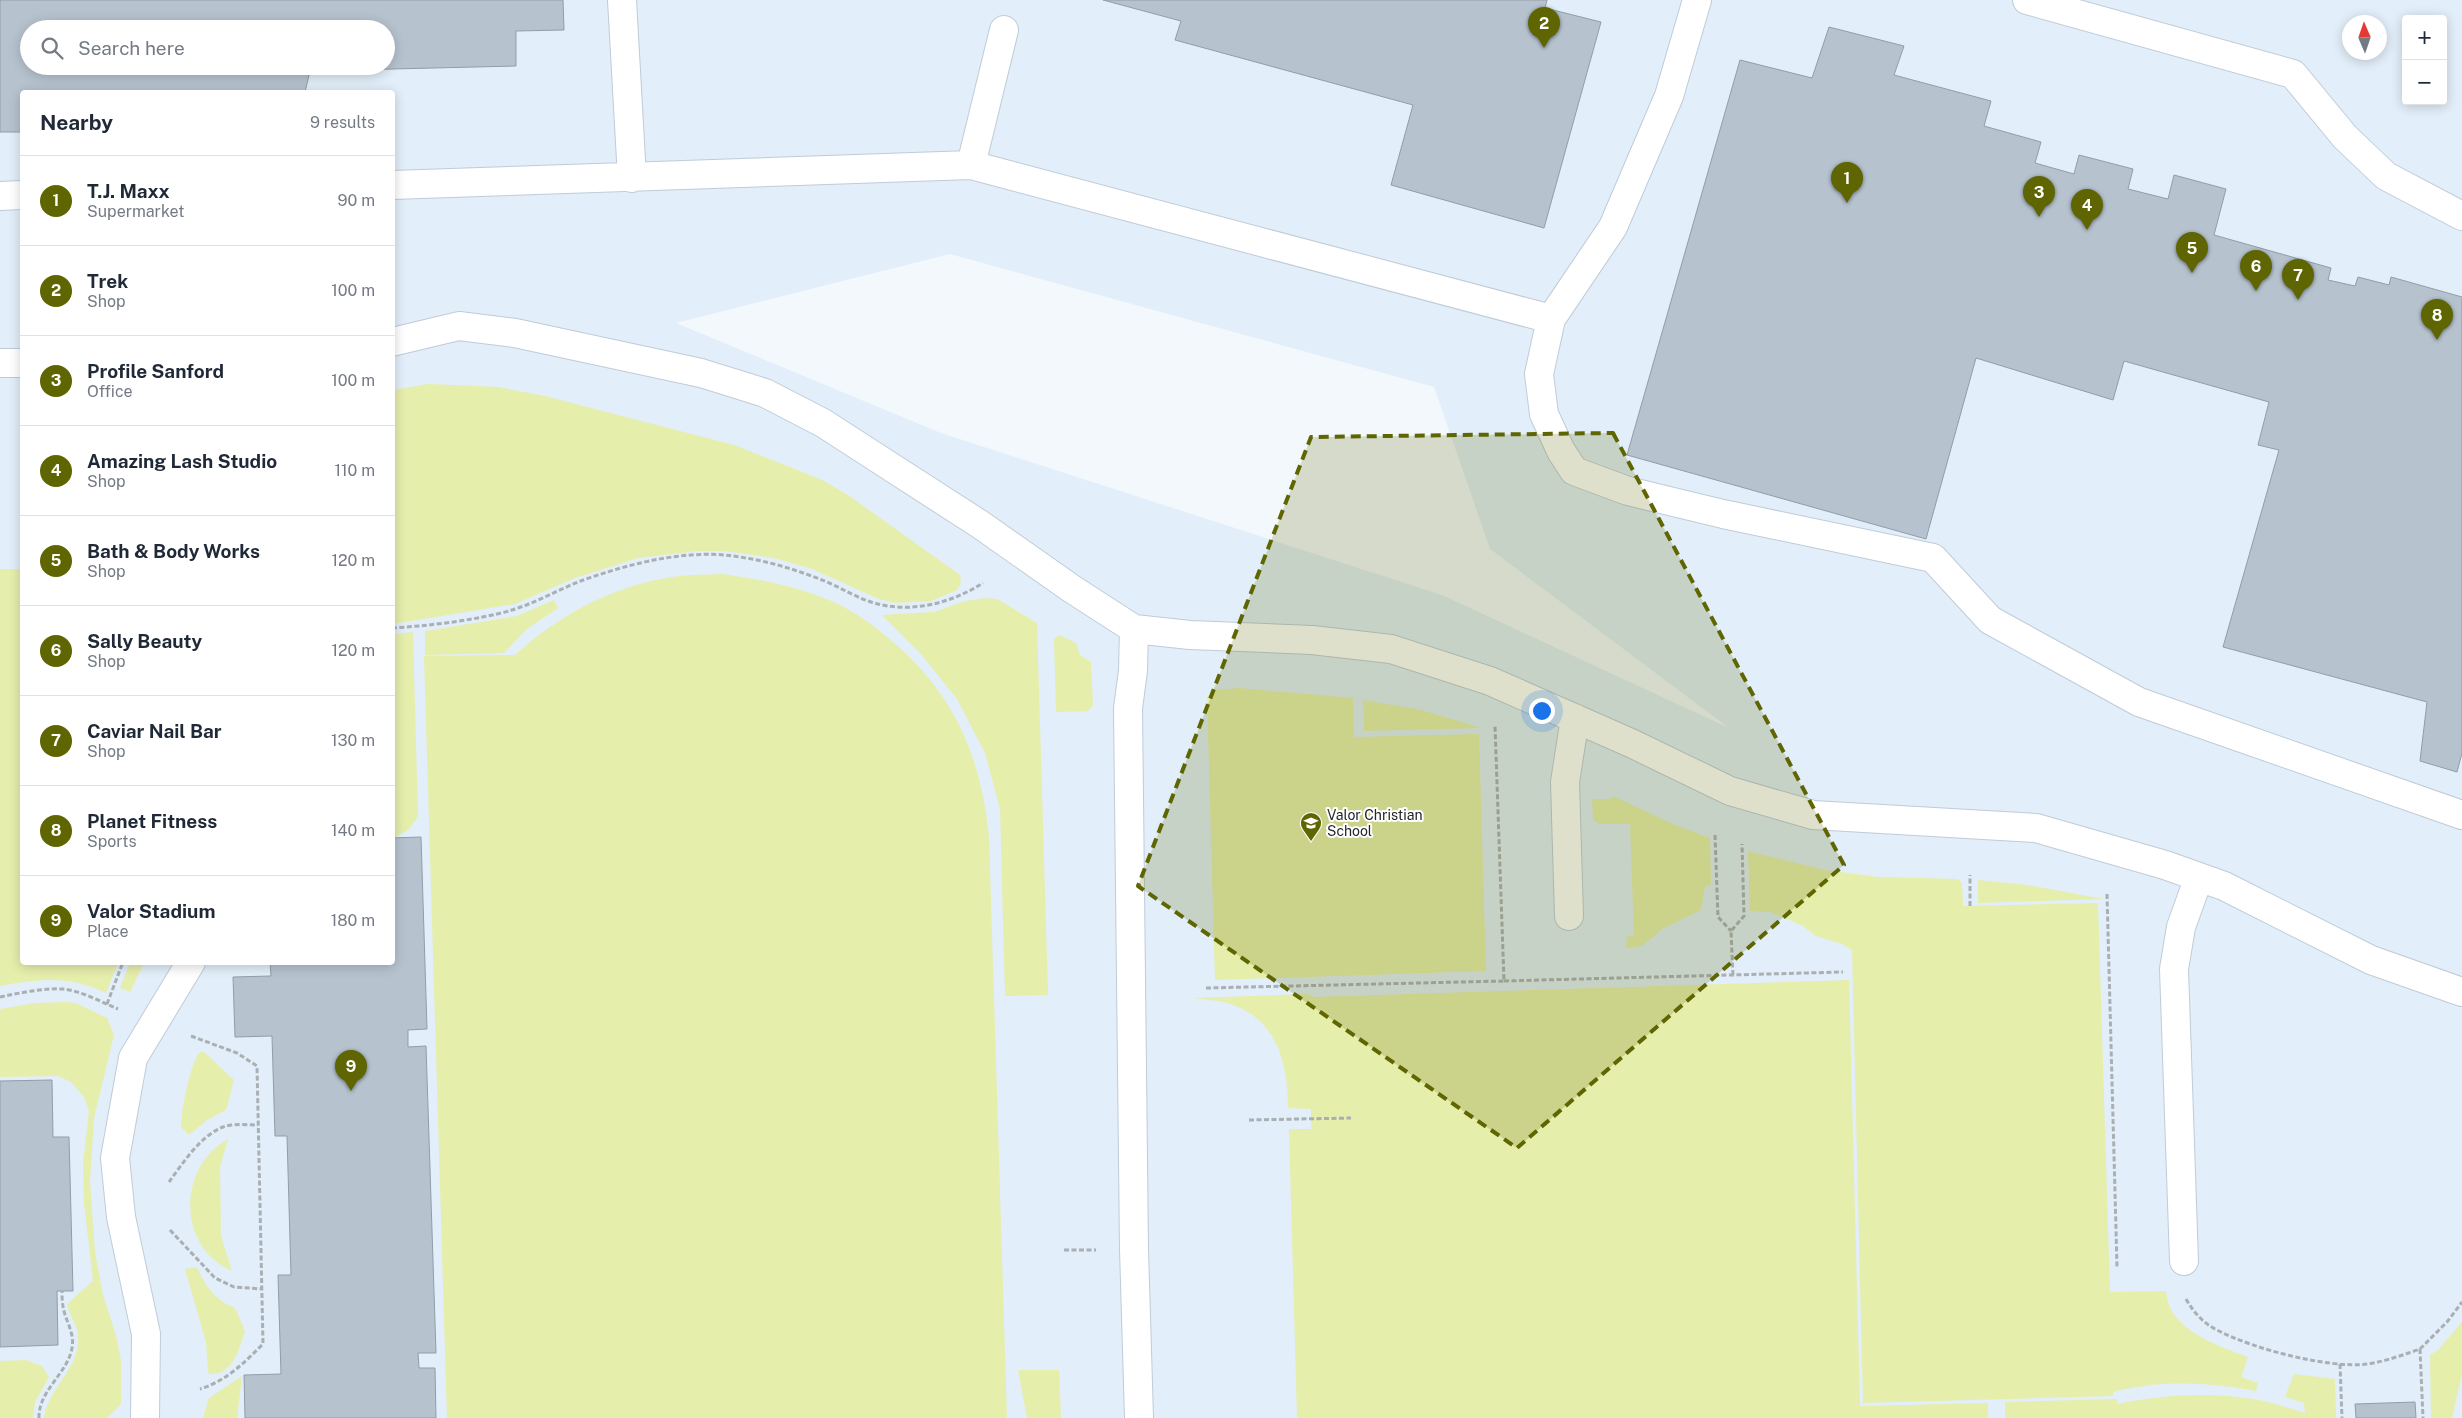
<!DOCTYPE html>
<meta charset="utf-8">
<style>
body{margin:0;font-family:"Public Sans",sans-serif;background:#f2f2f3;color:#1f2937}
.controls{position:absolute;right:15px;top:15px;display:grid;overflow:hidden;border-radius:5px;box-shadow:0 2px 12px #0003}
.controls button{width:45px;height:45px;display:grid;place-items:center;padding:0;border:0;border-bottom:1px solid #e0e1e3;background:#fff;color:#1f2937;font:25px sans-serif}
.compass{position:absolute;left:2342px;top:15px;width:45px;height:45px;border-radius:50%;background:#fff;box-shadow:0 2px 12px #0003;rotate:358deg}
.you{position:absolute;left:1541px;top:710px;width:18px;height:18px;margin:-12px;border:4px solid #fff;border-radius:50%;background:#1a73e8;box-shadow:0 0 0 8px #1a73e833}
.badge{display:grid;place-items:center;width:32px;height:32px;border-radius:50%;background:#5e6501;color:#fff;font-size:16px;font-weight:700}
.pin{position:absolute;translate:-50% -41px;filter:drop-shadow(0 1px 2px #0008)}
.pin::after{content:'';position:absolute;top:26px;width:18px;height:15px;background:inherit;clip-path:polygon(0 0,100% 0,50% 100%)}
.list{margin:0;padding:0;list-style:none}
h2{display:flex;justify-content:space-between;align-items:center;height:65px;margin:0;padding:0 20px;font-size:21px}
h2 small{font-size:16px;font-weight:400;color:#747a83}
.list li{display:grid;grid-template-columns:32px 1fr auto;gap:15px;align-items:center;box-sizing:border-box;height:90px;padding:0 20px;border-top:1px solid #e0e1e3}
.list b{display:block;font-size:19px;white-space:nowrap}
.list p{margin:0;font-size:16px;white-space:nowrap;color:#747a83}
.list em{font-size:16px;font-style:normal;color:#747a83}
.icon{flex:none;width:28px;height:28px;fill:none;stroke:currentColor;stroke-width:2;stroke-linecap:round;stroke-linejoin:round}
.map{position:relative;flex:none;width:2462px;height:1418px;overflow:hidden}
.search{position:absolute;background:#fff;box-shadow:0 2px 12px #0003;left:20px;top:20px;width:375px;height:55px;display:flex;align-items:center;gap:12px;box-sizing:border-box;padding:0 18px;border-radius:28px;color:#747a83;font-size:19px}
.panel{position:absolute;background:#fff;box-shadow:0 2px 12px #0003;left:20px;top:90px;width:375px;height:875px;border-radius:5px}
.map>svg:first-child{display:block}
</style>
<div class="map">
<svg width="2462" height="1418" viewBox="0 0 2462 1418">
<rect width="100%" height="100%" fill="#f3f8fd"/>
<path fill="#e2eef9" fill-rule="evenodd" d="M0,0H2462V1418H0ZM2406,19H2443V101H2406ZM2350,22H2380V52H2350ZM29,29H386V66H29ZM22,92H392V962H22ZM950,254L1434,387L1490,549L1729,728L1442,595L941,433L676,323Z"/>
<path fill="#e6eeac" d="M428,384L498,387L545,396L734,445L820,479L848,495L960,575L961,583L957,590L931,601L895,603L879,599L812,569L774,558L724,551H698L638,558L575,578L515,604L393,624V390Z
M0,569H22V962L118,963L106,993C68,975 40,979 0,986Z
M722,574C759,579 794,586 829,600C853,610 874,625 893,642C955,695 981,757 989,837L1007,1418H447L424,656L515,655C560,614 618,583 680,576C694,574 708,575 722,574Z
M986,598L997,599L1037,623L1048,995L1005,996L1000,809L985,753L957,699L920,653L882,615L934,612L965,601Z
M554,600L558,608L527,629L504,653L425,655V631L517,616Z
M413,632L418,817L408,830L393,838V634Z
M1059,635L1076,643L1080,655L1091,662L1093,705L1088,711L1056,712L1054,639Z
M1239,688L1353,698L1354,737L1479,734L1486,971L1215,980L1207,698L1212,690Z
M1363,700L1421,710L1482,728L1364,731Z
M1615,797L1675,825L1710,838L1711,884L1705,887L1701,910L1662,929L1642,946L1626,948L1627,936H1634L1630,824H1599L1593,819L1592,799H1608Z
M1748,851L1825,870L1878,877L1958,879L1962,883L1963,906L2098,903L2110,1292L2166,1291C2167,1297 2168,1304 2171,1310C2186,1335 2221,1347 2248,1357L2241,1377L2258,1383L2256,1391C2208,1382 2161,1380 2113,1392V1396L1863,1403L1852,950L1842,944L1816,936L1803,926L1771,912L1750,911Z
M1978,880L2028,885L2104,899L1978,903Z
M130,963H144L130,992L120,988Z
M1849,980L1860,1406L1988,1403V1418H1297L1289,1129H1311V1109L1288,1108C1288,1068 1279,1024 1238,1007C1224,1000 1208,1000 1193,998L1308,994L1314,997Z
M65,1002L76,1003L107,1018L114,1035L94,1118L90,1182L95,1252L103,1295L116,1335L121,1361V1404L107,1418H44C48,1388 80,1369 78,1337C78,1325 69,1316 67,1304L93,1281L84,1203L83,1163L89,1111L84,1097L71,1082L58,1076L0,1077V1009L35,1003Z
M200,1052H204L234,1080L226,1110L207,1120L189,1135L181,1127C181,1112 190,1063 200,1052Z
M228,1139L220,1167L221,1236L232,1271C177,1248 177,1167 228,1139Z
M197,1267C204,1285 216,1301 235,1308L245,1331C239,1349 233,1376 209,1374L208,1371L206,1342L185,1269Z
M2462,1322V1373L2452,1418H2431L2430,1355L2438,1350Z
M26,1360L42,1366L49,1377L35,1402L33,1418H0V1361Z
M1018,1370H1059L1061,1418H1027Z
M2294,1374L2335,1379L2336,1418H2005V1402L2117,1399V1404C2166,1394 2219,1391 2268,1402C2280,1405 2292,1409 2305,1413L2304,1403L2285,1397Z
M242,1376L237,1418H203L209,1398Z"/>
<path fill="#b6c3cf" stroke="#919da9" fill-rule="evenodd" d="M0,0H563L564,30L516,31V66L310,71L305,92H22V132H0ZM29,29H386V66H29Z
M1103,0H1547L1545,8L1601,22L1544,228L1391,185L1413,105L1175,40L1181,21Z
M1829,27L1904,46L1894,75L1991,101L1984,126L2041,142L2035,163L2074,174L2079,155L2133,169L2128,189L2168,199L2174,175L2226,189L2214,235L2331,268L2328,280L2355,286L2358,277L2389,285L2391,277L2462,297V753L2457,772L2420,761L2427,702L2223,647L2279,450L2258,445L2269,402L2124,361L2113,400L1976,358L1926,539L1627,455L1740,60L1812,78Z
M421,837L427,1029L408,1030V1047L426,1046L436,1353H418L419,1368H435L436,1418H245L244,1375L281,1374L278,1275H291L287,1136H275L272,1036L235,1037L233,977L271,976L270,962H392V838Z
M52,1080L53,1137H69L73,1291H57L58,1345L0,1347V1081Z
M2415,1402L2416,1418H2356L2355,1404Z"/>
<g fill="none" stroke-linecap="round" stroke-linejoin="round">
<g stroke="#bfccd8" stroke-width="30">
<path id="minor" d="M622,0L632,178
M2027,0L2293,74L2345,137L2386,176L2462,216
M971,165L1004,30
M392,185L971,165L1551,319L1613,227L1669,96L1697,0
M0,196L22,195
M1551,319L1539,374L1544,414L1561,451L1574,471L1628,491L1723,514L1933,558L1990,620L2139,702L2462,815
M392,342L459,326L515,333L701,373L765,393L823,423L888,465L981,525L1072,589L1134,629L1190,635L1312,640L1391,649L1490,681L1633,744L1730,791L1813,815L2036,828L2165,865L2224,886L2371,960L2462,992
M0,363H22
M1134,629L1133,671L1128,708L1134,1249L1139,1418
M1569,916L1565,782L1575,718
M2184,1261L2174,969L2181,927L2199,877
M145,1418L146,1334L121,1217L115,1158L133,1058L191,962"/>
</g>
<path stroke="#aaafb4" stroke-width="3" stroke-dasharray="5 2.5" stroke-linecap="butt" d="M392,628C427,626 479,620 512,610C535,603 556,591 578,582C624,565 684,549 733,556C765,560 798,570 827,582C841,588 854,596 868,601C907,615 950,604 983,583
M1715,835L1718,917L1731,931
M2107,894L2117,1267
M1970,906V875
M1733,975L1731,931L1744,916L1742,844
M1504,981L1843,972
M1206,988L1504,981L1495,726
M0,997C20,993 42,988 63,989C82,991 101,1002 118,1009
M107,1004L123,962
M191,1036L237,1053L257,1066L263,1344C244,1363 226,1381 200,1389
M1249,1120L1351,1118
M169,1182C183,1163 200,1136 223,1127C234,1123 247,1125 258,1125
M170,1230L215,1278L234,1287L262,1289
M1064,1250H1096
M2186,1299C2194,1313 2204,1324 2219,1331C2254,1349 2329,1369 2368,1364C2386,1361 2403,1355 2420,1349L2423,1418
M2420,1349L2447,1322L2462,1302
M2340,1364L2342,1418
M39,1418C38,1391 68,1373 72,1348C75,1332 65,1321 63,1306C62,1301 62,1295 62,1290"/>
<use href="#minor" stroke="#fff" stroke-width="28"/>
</g>
<path fill="#5e6501" fill-opacity="0.2" stroke="#5e6501" stroke-width="4" stroke-dasharray="10 6" stroke-linejoin="round" d="M1613,433L1844,865L1517,1148L1138,886L1311,437Z"/>
<defs>
<g id="school-pin" transform="scale(1.125)"><path d="M0 17L-7.5 6A9.5 9.5 0 1 1 7.5 6Z" fill="#5e6501" stroke="#fff"/><path d="M0-5L7-2L0 1L-7-2ZM-4 1L0 2.5L4 1V4Q0 6-4 4Z" fill="#fff"/></g>
</defs>
<g fill-rule="evenodd">
<use href="#school-pin" x="1311" y="823"/>
</g>
<g text-anchor="middle" dominant-baseline="central" stroke-width="4" stroke-linejoin="round" paint-order="stroke">
<g font-size="14" fill="#21262b" stroke="#fff" text-anchor="start">
<text x="1327" y="815">Valor Christian<tspan x="1327" dy="16">School</tspan></text>
</g>
</g>
</svg>
<div class="controls">
<button>+</button>
<button>−</button>
</div>
<svg class="compass" viewBox="-18 -18 36 36"><path d="M0-13l5 13h-10z" fill="#e53935"/><path d="M0 13l5-13h-10z" fill="#747a83"/></svg>
<div class="you"></div>
<div class="pin badge" style="left:1847px;top:203px">1</div>
<div class="pin badge" style="left:1544px;top:48px">2</div>
<div class="pin badge" style="left:2039px;top:217px">3</div>
<div class="pin badge" style="left:2087px;top:230px">4</div>
<div class="pin badge" style="left:2192px;top:273px">5</div>
<div class="pin badge" style="left:2256px;top:291px">6</div>
<div class="pin badge" style="left:2298px;top:300px">7</div>
<div class="pin badge" style="left:2437px;top:340px">8</div>
<div class="pin badge" style="left:351px;top:1091px">9</div>
<div class="search"><svg class="icon" aria-label="search" viewBox="0 0 24 24"><circle cx="10" cy="10" r="6"/><path d="M15 15l6 6"/></svg>Search here</div>
<section class="panel">
<h2>Nearby<small>9 results</small></h2>
<ul class="list">
<li><span class="badge">1</span><div><b>T.J. Maxx</b><p>Supermarket</p></div><em>90 m</em></li>
<li><span class="badge">2</span><div><b>Trek</b><p>Shop</p></div><em>100 m</em></li>
<li><span class="badge">3</span><div><b>Profile Sanford</b><p>Office</p></div><em>100 m</em></li>
<li><span class="badge">4</span><div><b>Amazing Lash Studio</b><p>Shop</p></div><em>110 m</em></li>
<li><span class="badge">5</span><div><b>Bath &amp; Body Works</b><p>Shop</p></div><em>120 m</em></li>
<li><span class="badge">6</span><div><b>Sally Beauty</b><p>Shop</p></div><em>120 m</em></li>
<li><span class="badge">7</span><div><b>Caviar Nail Bar</b><p>Shop</p></div><em>130 m</em></li>
<li><span class="badge">8</span><div><b>Planet Fitness</b><p>Sports</p></div><em>140 m</em></li>
<li><span class="badge">9</span><div><b>Valor Stadium</b><p>Place</p></div><em>180 m</em></li>
</ul>
</section>
</div>
